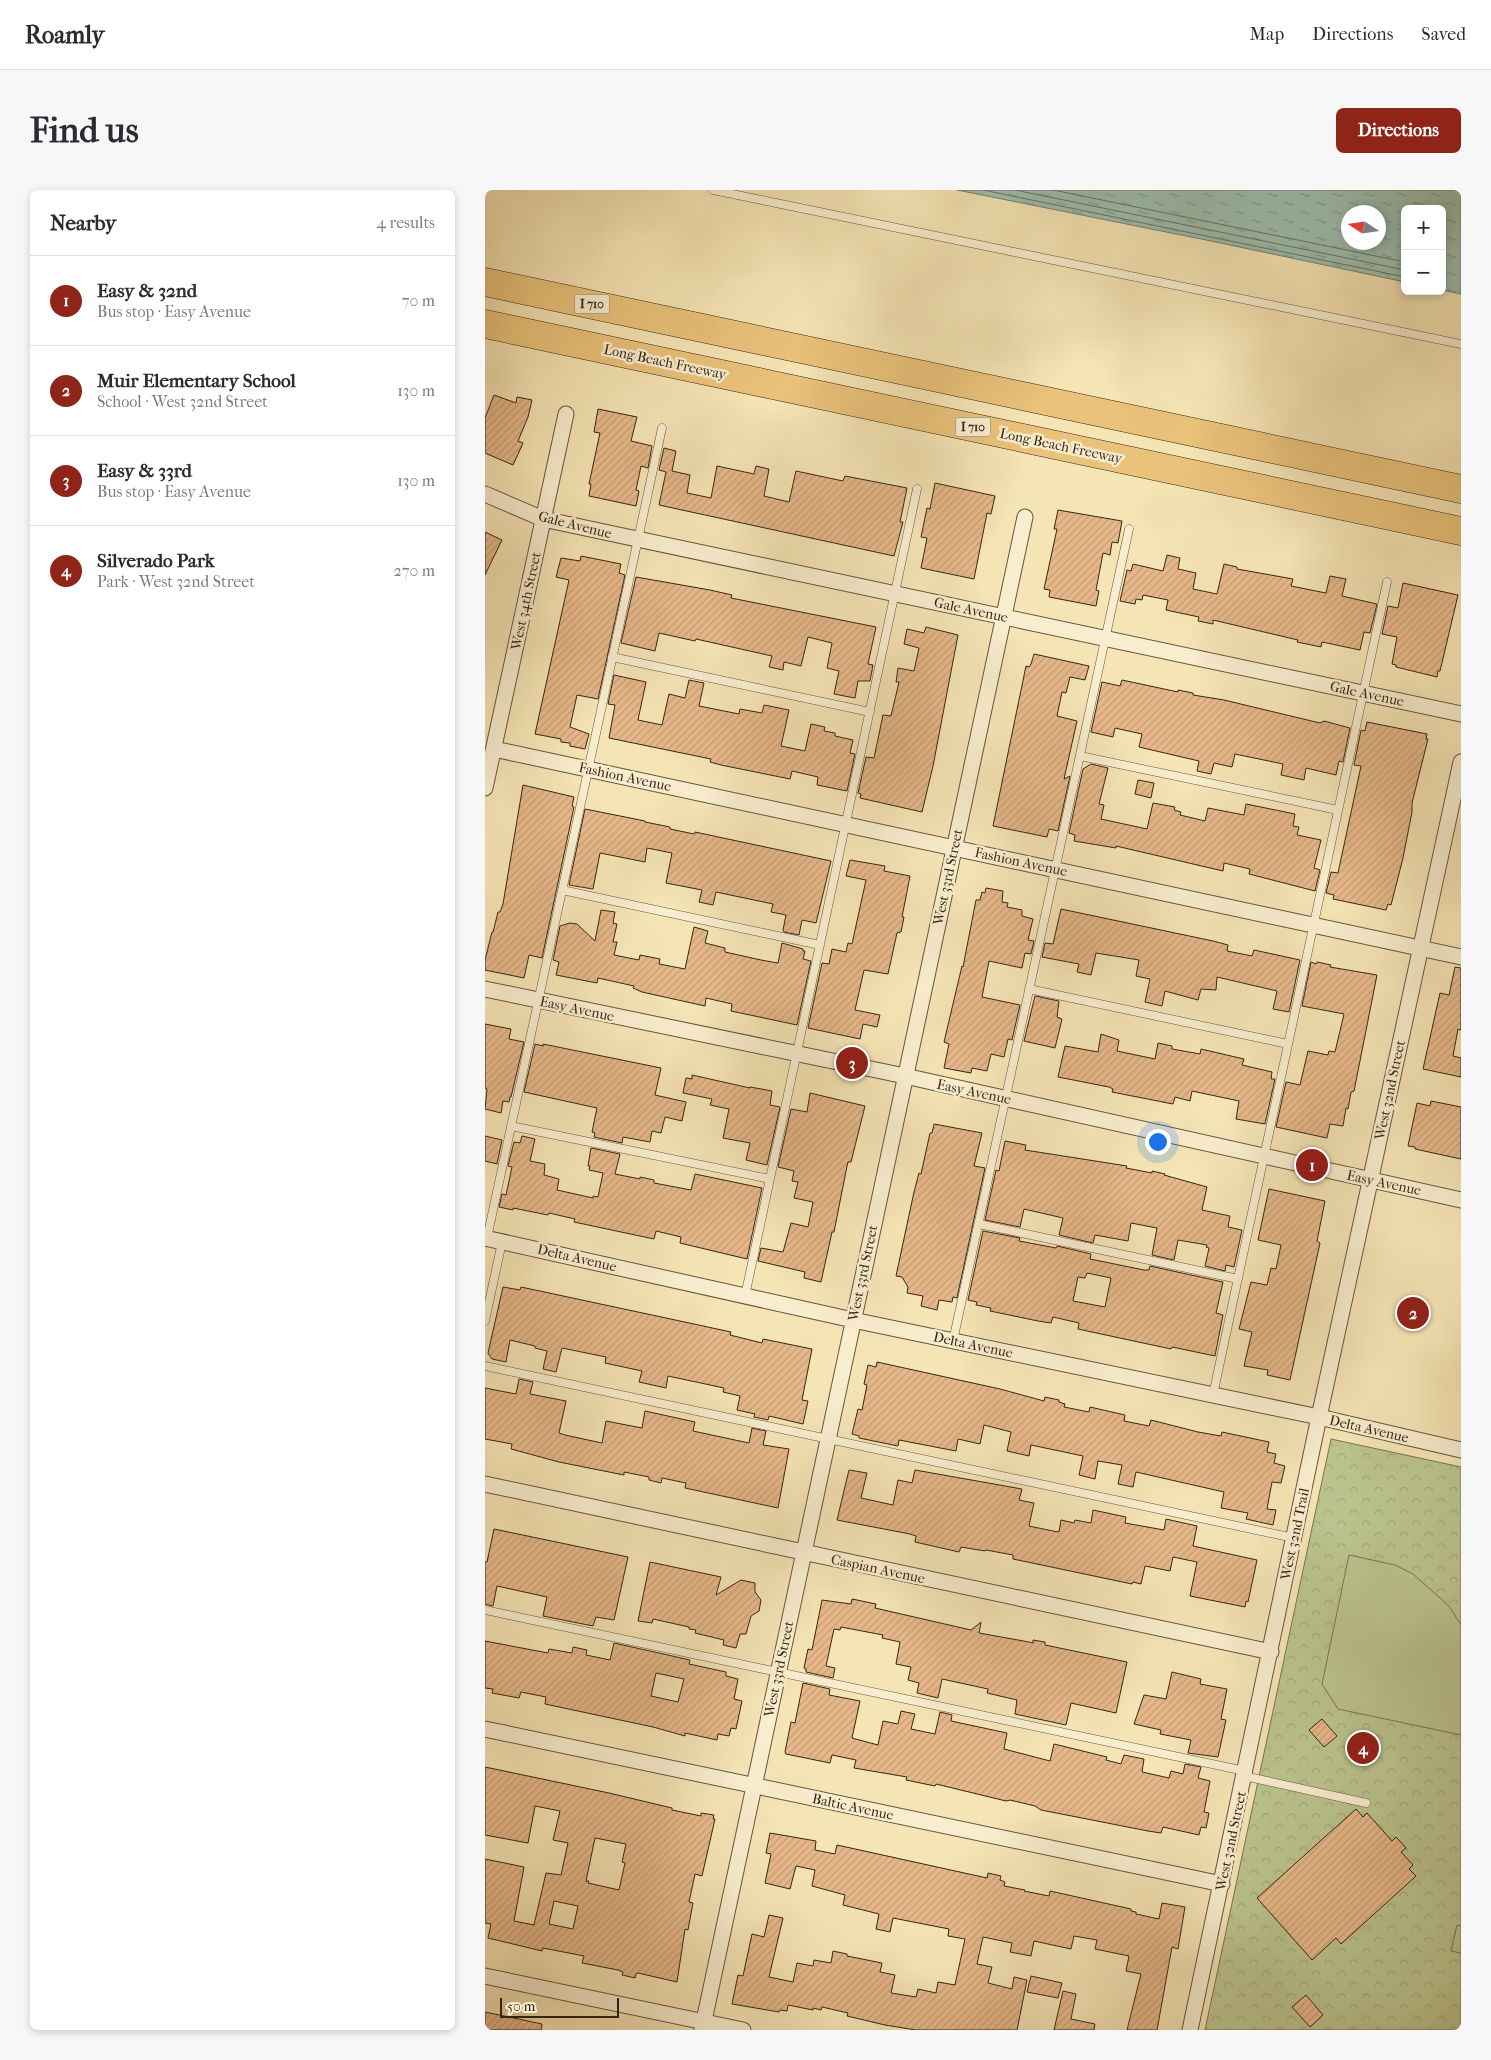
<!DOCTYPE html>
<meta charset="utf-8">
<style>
body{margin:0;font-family:"IM FELL French Canon",serif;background:#f7f7f7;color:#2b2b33}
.controls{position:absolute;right:15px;top:15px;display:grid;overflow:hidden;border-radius:8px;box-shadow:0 2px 8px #0003}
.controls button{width:45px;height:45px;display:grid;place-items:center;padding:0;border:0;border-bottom:1px solid #e1e1e2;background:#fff;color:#2b2b33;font:25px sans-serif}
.compass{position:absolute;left:856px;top:15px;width:45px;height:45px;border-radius:50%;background:#fff;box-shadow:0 2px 8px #0003;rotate:282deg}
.scale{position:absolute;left:15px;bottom:12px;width:119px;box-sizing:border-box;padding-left:5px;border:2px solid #362514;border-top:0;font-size:14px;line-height:18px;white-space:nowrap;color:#362514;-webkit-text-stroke:4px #f8edce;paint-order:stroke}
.you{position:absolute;left:672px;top:951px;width:18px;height:18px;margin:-12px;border:4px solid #fff;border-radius:50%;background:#1a73e8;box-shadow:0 0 0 8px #1a73e833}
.badge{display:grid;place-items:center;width:32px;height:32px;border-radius:50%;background:#8f2418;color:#fff;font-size:16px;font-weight:700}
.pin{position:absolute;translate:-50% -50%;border:2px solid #fff;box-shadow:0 1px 5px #0006}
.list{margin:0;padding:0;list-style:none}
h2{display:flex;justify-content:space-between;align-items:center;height:65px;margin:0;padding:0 20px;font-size:21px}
h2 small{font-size:16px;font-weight:400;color:#7c7c81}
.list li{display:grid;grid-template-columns:32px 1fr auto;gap:15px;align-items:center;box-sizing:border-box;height:90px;padding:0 20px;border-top:1px solid #e1e1e2}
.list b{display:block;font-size:19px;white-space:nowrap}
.list p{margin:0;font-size:16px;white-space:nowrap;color:#7c7c81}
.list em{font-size:16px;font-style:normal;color:#7c7c81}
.map{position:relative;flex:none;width:976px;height:1840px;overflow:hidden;border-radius:8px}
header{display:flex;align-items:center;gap:30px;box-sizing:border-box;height:70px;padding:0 25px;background:#fff;border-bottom:1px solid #e1e1e2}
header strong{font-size:24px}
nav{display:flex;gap:28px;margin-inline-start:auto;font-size:18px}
.intro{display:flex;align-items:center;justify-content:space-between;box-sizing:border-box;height:120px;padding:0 30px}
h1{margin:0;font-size:35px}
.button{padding:12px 22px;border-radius:8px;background:#8f2418;color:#fff;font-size:18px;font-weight:700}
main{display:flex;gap:30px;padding:0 30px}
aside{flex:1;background:#fff;border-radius:8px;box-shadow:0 2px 8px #0003}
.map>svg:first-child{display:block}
</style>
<header>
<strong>Roamly</strong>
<nav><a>Map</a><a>Directions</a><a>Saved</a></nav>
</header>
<div class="intro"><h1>Find us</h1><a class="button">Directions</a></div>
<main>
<aside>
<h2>Nearby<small>4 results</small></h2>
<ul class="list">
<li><span class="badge">1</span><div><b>Easy &amp; 32nd</b><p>Bus stop · Easy Avenue</p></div><em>70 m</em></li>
<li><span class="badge">2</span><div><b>Muir Elementary School</b><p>School · West 32nd Street</p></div><em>130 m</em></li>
<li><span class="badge">3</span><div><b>Easy &amp; 33rd</b><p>Bus stop · Easy Avenue</p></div><em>130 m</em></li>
<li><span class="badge">4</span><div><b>Silverado Park</b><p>Park · West 32nd Street</p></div><em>270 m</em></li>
</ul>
</aside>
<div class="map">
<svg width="976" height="1840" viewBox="0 0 976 1840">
<defs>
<pattern id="park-crowns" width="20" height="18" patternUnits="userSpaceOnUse" patternTransform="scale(1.25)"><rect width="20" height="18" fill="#bbc48e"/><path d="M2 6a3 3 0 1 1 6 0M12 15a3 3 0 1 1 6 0" fill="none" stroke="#a1a87a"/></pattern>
<pattern id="water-ripples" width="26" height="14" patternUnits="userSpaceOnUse" patternTransform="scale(1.25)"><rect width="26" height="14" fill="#9cbeaf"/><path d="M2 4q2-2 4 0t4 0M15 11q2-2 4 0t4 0" fill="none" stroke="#809a8d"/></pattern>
<pattern id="building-hatch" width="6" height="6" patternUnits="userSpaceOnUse" patternTransform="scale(1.25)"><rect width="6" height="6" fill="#e7b889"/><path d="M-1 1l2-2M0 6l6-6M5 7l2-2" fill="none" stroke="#c79e75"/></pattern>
</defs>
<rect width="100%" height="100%" fill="#f5e4b4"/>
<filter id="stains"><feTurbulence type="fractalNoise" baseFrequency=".004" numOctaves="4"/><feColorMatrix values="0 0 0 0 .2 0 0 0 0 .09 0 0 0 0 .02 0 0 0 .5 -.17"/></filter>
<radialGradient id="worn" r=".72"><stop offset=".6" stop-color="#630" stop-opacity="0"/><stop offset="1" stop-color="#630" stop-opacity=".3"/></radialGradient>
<path fill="url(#park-crowns)" stroke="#787451" d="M846,1249L976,1277V1840H720Z"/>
<path fill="#bbc48e" stroke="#787451" d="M864,1365L910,1375L928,1384L964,1416L976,1435V1545L853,1519L837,1494Z
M972,1735L976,1736V1763L966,1761Z"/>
<path fill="url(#water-ripples)" stroke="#738171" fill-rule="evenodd" d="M472,0H976V104L957,100V19H920V92L726,51ZM864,22H894V52H864Z"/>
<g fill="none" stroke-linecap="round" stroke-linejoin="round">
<path stroke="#697262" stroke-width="1" d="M498,0L920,87
M530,0L920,80
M568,0L920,72"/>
</g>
<path fill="url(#building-hatch)" stroke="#362514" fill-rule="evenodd" d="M9,205L31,213L32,207L47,210L43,227L33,251L38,253L28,275L0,263V228Z
M113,219L152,227L146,251L167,256L163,278L156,276L151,300L154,301L151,316L104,306L106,294H104L115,243L109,242Z
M179,258L191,261L187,281L205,285L202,303L226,308L232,276L269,284L271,276L284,279L279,306L304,312L311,281L358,291L360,286L422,298L415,332H418L409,366L174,315L181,282L174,280Z
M450,293L510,306L506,324L502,323L489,389L436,378L442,348L436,347L442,318L445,319Z
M573,320L637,331L633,353L627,352L625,365L618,363L611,400L614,401L611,416L564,407L565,400L559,399L572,339H569Z
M0,342L17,350L0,385Z
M682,365L695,368L693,379L711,383L708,399L732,404L739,374L752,377V379L808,389L806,396L841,403L845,386L861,389L857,406L892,414L885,443L879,442L875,460L837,452L836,457L812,452L813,450L728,430V434L713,431L714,427L681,420L683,410L658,405L657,410L651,409L650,414L635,411L642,380L646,381L648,374L678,381Z
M96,366L136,374L134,383L140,385L113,509L92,505L85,537L104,544L100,559L85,556V553L76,552V549L50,544L84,390L71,387L76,368L95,371Z
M151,387L225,400L247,405L246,408L391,437L383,474L388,475L385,491H373L370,508L349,504L354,481L342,478L347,453L323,447L316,476L299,472L298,480L284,477L287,466L211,449L210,451L174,443L170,461L136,453Z
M918,393L973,405L955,481H953L952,487L911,477V475L907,474L912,447L897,444L903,416L913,418Z
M441,437L473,445L448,576L437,622L375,608L376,604L373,603L381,567L389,568L398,525L406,526L414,492H411L413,478L429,481L434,458L419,454L422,439L439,443Z
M549,464L604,476L600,490L585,487L581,503L577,502L572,526L592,531L579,589L585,586L573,641L564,639L562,647L508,636L541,476L544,477L546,474Z
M129,485L161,492L153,530L177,535L184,504L200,508L204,490L219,493L214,516L254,524L255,519L277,523L279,515L304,520L296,556L320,561L326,534L340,537L339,541L350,543V546L368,550L365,563L370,564L362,601L332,595L333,587L307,581L305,589L236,575L225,572L226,569L124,548L130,515L123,514Z
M637,490L693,502V500L708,503V505L739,510L810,527L835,533L839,531L865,538L858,572L854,571L851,585L821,578L819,590L796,585L798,574L750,564L747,577L729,573L726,584L712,581L714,571L654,557L657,544L630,538L628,547L606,542L617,492L635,496Z
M882,532L942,544L941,549H943L927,613V622L918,668L906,715L903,714L901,720L848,709L849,705L841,703L846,682L853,683L876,576L869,575L876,540L880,541Z
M606,574L623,578L614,614L619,615L616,629L662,639L668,613L690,617L689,620L696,622L695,625L720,631L723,618L759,625L761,614L810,624L808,636L814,637L812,645L836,650L829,678L835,680L830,701L764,684L765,679L739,673L738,681L631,656V658L589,651L590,645L584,643L598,579Z
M653,590L669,593L666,608L650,604Z
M38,595L89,607L87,616L89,617L57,768L44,765L39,788L0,780V770L7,742H8L13,722H15L18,714Z
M100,619L160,631V632L185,637V639L209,644L210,642L346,671L331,733L317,730L314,745L299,742L298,740L301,725L286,722L288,714L231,702L228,715L214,712L217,700L181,693L187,663L162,658L160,672L115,663L108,699L84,695Z
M365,670L400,676L399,681L425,686L417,727H419L416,742L412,743L403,784L379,780L370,820L395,825L392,837L378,834L375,849L323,838L337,773L344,774L347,759L361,762L363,753L367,754L381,690L361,686Z
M501,698L518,701L517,712L523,713L522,717L537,720V726L548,729L543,750L549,751L546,764L540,763L537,778L504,771L497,807L535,815L527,850L523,849L519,867L506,864L502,881L487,878L486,883L459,878L464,854L459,852L477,776L478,777L491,710H495L497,702L500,703Z
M576,719L728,751L743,755L742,761L767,766L769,760L815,770L804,822L788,819L792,801L732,787L731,800L716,799L713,810L680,801L677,816L660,812L665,789L651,786L654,770L611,763L606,785L592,782L594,774L557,767L560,753L568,754Z
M116,720L130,722L128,733L132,734L128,752H132L129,765L154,770L155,765L175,769L174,774L200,779L209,737L223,741L220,753L240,758V762L276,770L293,773L297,753L318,759V761H320L318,769L326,771L312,835L246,821L247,814L221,808L220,816L157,802L148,798L149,796L113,788L112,793L71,785L74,772L68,770L75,736L85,733L92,734L110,751Z
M826,772L831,774L832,772L846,775L845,777L892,785L869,901L866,902L863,919L861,918L858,936L845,934L842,948L791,937L801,892L815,895L823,861L843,865L844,861L850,862L859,824L817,816Z
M970,777L976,778V840L973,839L968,866L976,868V887L938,879L955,803L964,805Z
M550,806L574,811L572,827L577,829L570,858L539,851Z
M0,834L26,839L24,849L39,852L26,907H25L24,912L18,911L16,923L0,919L2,899L0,898Z
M616,844L634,850L632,861L670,869L673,853L687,856V859L715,864L716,859L759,869L757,875L787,882L786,889H790L780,934L751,929L754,911L707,901L705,911L690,907L688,914L627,902L628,899L624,897L573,887L580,856L613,862Z
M50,854L58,856V854L176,878L170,905L201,912L197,931L180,927L176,943L167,941L165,952L138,947L137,953L109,947L110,943L107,942L112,918L39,902Z
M207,885L265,898V897L287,901L285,915L295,917L282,975L261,970L265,953L238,948L244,919L225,915L227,909L198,903L201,888L207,889Z
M325,903L380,916L366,972H363L362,976L349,1042H347L336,1092L319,1088L320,1082L273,1071L276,1058L298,1062L306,1033L323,1037L328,1012L309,1008L313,992L307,991L309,981L293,977L306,919L322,922Z
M946,911L976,917V969L930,959V957L923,956L932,913L945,916Z
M449,934L497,943L489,976L500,978L472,1108L468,1107L467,1112L454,1110L452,1120L436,1116L438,1106L422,1103L423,1097L417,1087L411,1086L429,1002L434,983L436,984L445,943H447Z
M0,946L17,950L12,974L0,971Z
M37,946L50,949L45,971L60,974L59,985L74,989L72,1000L108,1008V1006L113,1007L118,983L104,980L105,976H103L106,958L135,964L130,984L155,989V987L169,990V993L206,1000L210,984L277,998L262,1069L195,1053L196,1047L171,1041L169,1049L89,1032L90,1029L64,1023L63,1025L28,1018V1020L14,1017L17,1004L21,1005L27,977L23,976L29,952L35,953Z
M520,951L541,955L540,960L642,976L641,978L667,983V981L680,984L679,985L722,997L717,1020L745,1026L743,1037L757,1040L749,1077L741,1075L740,1081L720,1076L724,1058L721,1057L722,1055L693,1050L689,1070L667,1065L672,1038L646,1033L643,1051L610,1045L608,1053L574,1045L578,1028L539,1019L535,1037L500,1030L511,980L514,981Z
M784,999L840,1011L832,1051L835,1053L805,1190L782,1185L783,1180L759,1176L767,1142L754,1139L766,1092L782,1095L786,1078L791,1079L796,1055L773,1050Z
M498,1041L535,1048L534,1051L571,1058L572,1056L606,1064L605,1069L659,1080H664L665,1076L738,1092L731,1123L738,1125L730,1166L687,1157L686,1159L593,1139L594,1133L568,1127L566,1133L553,1131L505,1121L506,1118L491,1115L492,1112L483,1110ZM602,1083L626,1088L620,1117L588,1111L593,1087L600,1088Z
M18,1097L35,1100L36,1097L195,1131L246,1142L245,1145L277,1153L278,1149L327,1159L317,1210L323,1211L318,1234L284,1226L283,1230L269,1227L270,1224L252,1220L255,1206L238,1202L239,1198L183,1186L181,1198L154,1192L157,1181L120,1173L121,1167L77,1158L71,1182L58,1179L62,1161L50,1158V1156L25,1150L21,1172L7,1169L3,1163Z
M392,1172L515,1199L559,1211L560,1207L574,1210V1212L580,1214L579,1217L604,1222L605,1217L640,1225L639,1231L664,1236L666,1230L713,1242L736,1246L737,1242L784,1252L782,1262L791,1264L789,1273L800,1276L796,1293L787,1292L782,1319L791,1320L788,1335L761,1329L763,1323L736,1318L739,1302L651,1282L648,1297L633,1294L637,1275L613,1271L610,1289L594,1285L598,1266L546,1255L544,1266L522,1261L526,1242L499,1235L495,1254L473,1249L471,1261L414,1250L413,1256L374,1248V1246L367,1244L373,1219L377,1220L382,1195L379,1194L383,1175L391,1177Z
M34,1189L48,1192L45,1204L81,1211L74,1243L80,1245L117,1253L121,1231L157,1238L160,1221L210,1232L208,1241L264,1253L267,1238L281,1241L278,1255L304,1259L293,1318L200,1298L201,1293L177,1288L176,1293L164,1290V1287L139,1282V1285L74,1272L26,1259L27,1254L0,1249V1198L31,1204Z
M364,1280L382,1283L376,1308L408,1315L413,1290L427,1293L430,1280L537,1299L534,1310L549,1313L544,1336L568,1341L574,1342L576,1330L589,1333L590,1330L606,1333L608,1320L641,1327L640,1333L679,1340L681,1329L712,1336L708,1356L772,1370L763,1412L761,1411L760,1417L705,1406L712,1372L688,1367L685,1381L660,1376L656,1394L648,1392L647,1394L528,1369V1365L501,1360L500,1361L476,1357L474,1362L430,1352L431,1346L425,1344L352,1330Z
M9,1339L143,1367L129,1430L111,1427L108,1436L58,1426L62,1407L12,1396L8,1416L0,1414V1372H2Z
M165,1372L236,1387L231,1405L256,1390L270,1393V1402L276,1410L274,1421L266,1426L261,1444H255L251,1458L238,1455L239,1450L210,1443L211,1440L204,1439V1437L168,1429L167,1433L153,1431Z
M367,1409L391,1414L390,1418L486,1440L496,1432L494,1443L544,1452L548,1453V1450L560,1452V1455L642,1472L631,1523L586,1513L581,1535L530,1524L532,1510L502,1503L503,1499L457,1489L453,1508L432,1503L434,1493L423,1490L426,1477L411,1474L415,1452L397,1448L398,1445L356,1437L355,1440L349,1439L341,1476L350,1478L348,1488L321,1482V1479L319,1478L323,1459L327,1460L337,1410L366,1414Z
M0,1451L63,1463L64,1459L87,1463L88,1457L102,1460L101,1465L125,1470L129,1453L205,1470L204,1474L241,1482V1486L253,1489L249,1509L257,1511L251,1539L246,1538L244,1546L233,1544L232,1550L200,1543V1546L168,1537L60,1514L61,1507L36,1502L34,1508L7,1503L8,1499L0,1498ZM171,1483L199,1489L193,1512L166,1506Z
M687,1482L716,1489L715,1494L742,1499L736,1529L741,1530L733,1567L703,1563L706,1550L675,1544L676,1540L649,1534L659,1505L681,1509Z
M318,1493L345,1499L344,1505L375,1511L367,1548L393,1555L398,1531L413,1534L416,1521L430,1524L426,1539L450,1544L455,1522L467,1525L466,1531L522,1543L519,1559L565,1571L569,1554L622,1567L621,1570L636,1574L639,1565L659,1569L657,1582L684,1588L686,1581L698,1584L700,1574L716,1577L713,1588L725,1591L719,1622L724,1623L721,1638L716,1637L714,1645L678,1637L676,1643L663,1641L556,1620L550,1616L525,1610L521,1611L451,1594L450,1596L421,1590L422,1587L369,1578L371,1570L347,1565L345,1573L301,1564L300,1562L306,1532L310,1533Z
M837,1529L852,1546L839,1557L824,1540Z
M0,1577L124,1603L187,1618V1620L216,1626V1623L229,1625L228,1629H230L217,1686L210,1684L204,1712L208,1713L203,1740L200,1739L192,1792L153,1783L151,1784L150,1788L137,1785L138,1782L133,1780L97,1773L99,1766L58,1758L57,1761L3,1748L6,1734L0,1733V1669L39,1677L29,1731L49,1735L61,1683L76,1685L83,1653L68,1650L75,1621L50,1616L43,1653L0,1645ZM110,1648L141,1654L137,1672L140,1673L134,1700L103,1693L104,1691H101ZM69,1711L93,1716L88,1739L64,1734Z
M871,1619L878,1627L882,1623L907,1651L911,1647L921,1658L916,1662L928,1675L924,1679L931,1686L856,1754L851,1748L827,1770L772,1708Z
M285,1643L331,1651L330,1660L350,1664L352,1655L502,1688L503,1683L516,1686L515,1690L520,1692L519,1696L540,1700L539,1701L564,1706L565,1701L646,1719V1721L651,1722V1724L674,1729L677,1713L700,1717L693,1759L687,1757L672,1840H642L656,1784L641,1781L644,1766L610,1759L612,1750L589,1746L586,1759L549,1751L546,1766L525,1762L527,1753L498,1747L492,1774L507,1777L503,1793L527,1799L529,1787L542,1790L532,1840H431L400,1835L362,1826L363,1823L337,1817L336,1820L328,1818V1820L303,1815L302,1821L295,1820L294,1822L247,1814L253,1785L258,1786L267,1744L279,1747L284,1725L298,1728L284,1787L308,1792L312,1773L328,1776L329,1770L346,1773L348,1761L362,1764V1766L397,1773L395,1782L410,1785L406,1803L431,1807L433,1799L451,1803L453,1792L470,1795L480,1749L463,1746L464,1739L408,1728L405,1742L391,1739L394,1724L358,1715L360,1705L327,1696L330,1680L311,1676L305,1699L280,1693L286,1664L281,1663Z
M546,1786L577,1793L573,1808L542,1802Z
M578,1801L591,1804L586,1829L610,1834L609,1840H569Z
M821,1805L838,1825L825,1837L807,1817Z
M0,1822L57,1834L56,1840H0Z"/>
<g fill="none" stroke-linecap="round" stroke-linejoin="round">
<g stroke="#66553c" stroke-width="9">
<path id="lane" d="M228,0L976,154
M127,467L385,522
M595,566L853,620
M77,700L335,755
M544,799L803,854
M26,936L285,989
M494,1034L753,1089
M2,1048L177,238
M260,1106L432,299
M0,1131L17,1052
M468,1151L644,339
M0,1176L809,1348
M728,1205L902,392
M0,1420L760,1581
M759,1586L881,1613"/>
</g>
<g stroke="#66553c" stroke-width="17">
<path id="street" d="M0,304L58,329L976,524
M9,559L976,767
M0,598L81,224
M0,799L420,886L976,1010
M0,1048L368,1130L834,1227L976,1260
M0,1294L786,1462
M0,1539L737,1694
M0,1786L258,1840
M217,1840L540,327
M705,1840L834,1227L976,572"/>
</g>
<g stroke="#362514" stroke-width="29">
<path id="highway" d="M0,92L976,299
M0,134L976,341"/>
</g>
<use href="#lane" stroke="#f8edce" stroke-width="8"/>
<use href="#street" stroke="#f8edce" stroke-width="15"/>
<use href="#highway" stroke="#eac27a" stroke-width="28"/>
</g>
<g text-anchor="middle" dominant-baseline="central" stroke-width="5" stroke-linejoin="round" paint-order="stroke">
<g fill="#f8edce" stroke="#70614c" stroke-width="1">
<rect x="89.5" y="104.5" width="35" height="19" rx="4"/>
<rect x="470.5" y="227.5" width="35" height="19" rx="4"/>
</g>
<g font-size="12" font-weight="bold" fill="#362514">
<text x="107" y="114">I 710</text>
<text x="488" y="237">I 710</text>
</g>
<g font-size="14" fill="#362514" stroke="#f8edce">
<text transform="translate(180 172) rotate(12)">Long Beach Freeway</text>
<text transform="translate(576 256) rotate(12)">Long Beach Freeway</text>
<text transform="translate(90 335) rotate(14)">Gale Avenue</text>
<text transform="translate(41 411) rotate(-78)">West 34th Street</text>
<text transform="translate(486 420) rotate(12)">Gale Avenue</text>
<text transform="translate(882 504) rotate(12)">Gale Avenue</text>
<text transform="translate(140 587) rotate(12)">Fashion Avenue</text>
<text transform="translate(536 672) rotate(12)">Fashion Avenue</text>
<text transform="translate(463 687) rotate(-78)">West 33rd Street</text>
<text transform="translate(92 819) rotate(12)">Easy Avenue</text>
<text transform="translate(905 900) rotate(-78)">West 32nd Street</text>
<text transform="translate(489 902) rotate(12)">Easy Avenue</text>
<text transform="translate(899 993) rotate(12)">Easy Avenue</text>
<text transform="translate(92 1068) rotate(13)">Delta Avenue</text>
<text transform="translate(378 1083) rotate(-78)">West 33rd Street</text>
<text transform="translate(488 1155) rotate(12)">Delta Avenue</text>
<text transform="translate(884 1239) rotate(13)">Delta Avenue</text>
<text transform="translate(810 1344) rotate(-78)">West 32nd Trail</text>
<text transform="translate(393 1379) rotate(12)">Caspian Avenue</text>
<text transform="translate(294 1479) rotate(-78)">West 33rd Street</text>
<text transform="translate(368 1617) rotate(12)">Baltic Avenue</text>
<text transform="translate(746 1651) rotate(-78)">West 32nd Street</text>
</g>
</g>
<rect width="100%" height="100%" filter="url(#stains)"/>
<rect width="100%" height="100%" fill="url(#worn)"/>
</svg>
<div class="controls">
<button>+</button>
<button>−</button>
</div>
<svg class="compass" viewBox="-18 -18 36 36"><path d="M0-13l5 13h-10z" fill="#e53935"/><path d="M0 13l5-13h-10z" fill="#7c7c81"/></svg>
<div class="scale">50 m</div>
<div class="you"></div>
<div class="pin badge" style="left:827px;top:975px">1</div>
<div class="pin badge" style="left:928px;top:1123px">2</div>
<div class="pin badge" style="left:367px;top:873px">3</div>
<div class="pin badge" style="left:878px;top:1558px">4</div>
</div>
</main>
